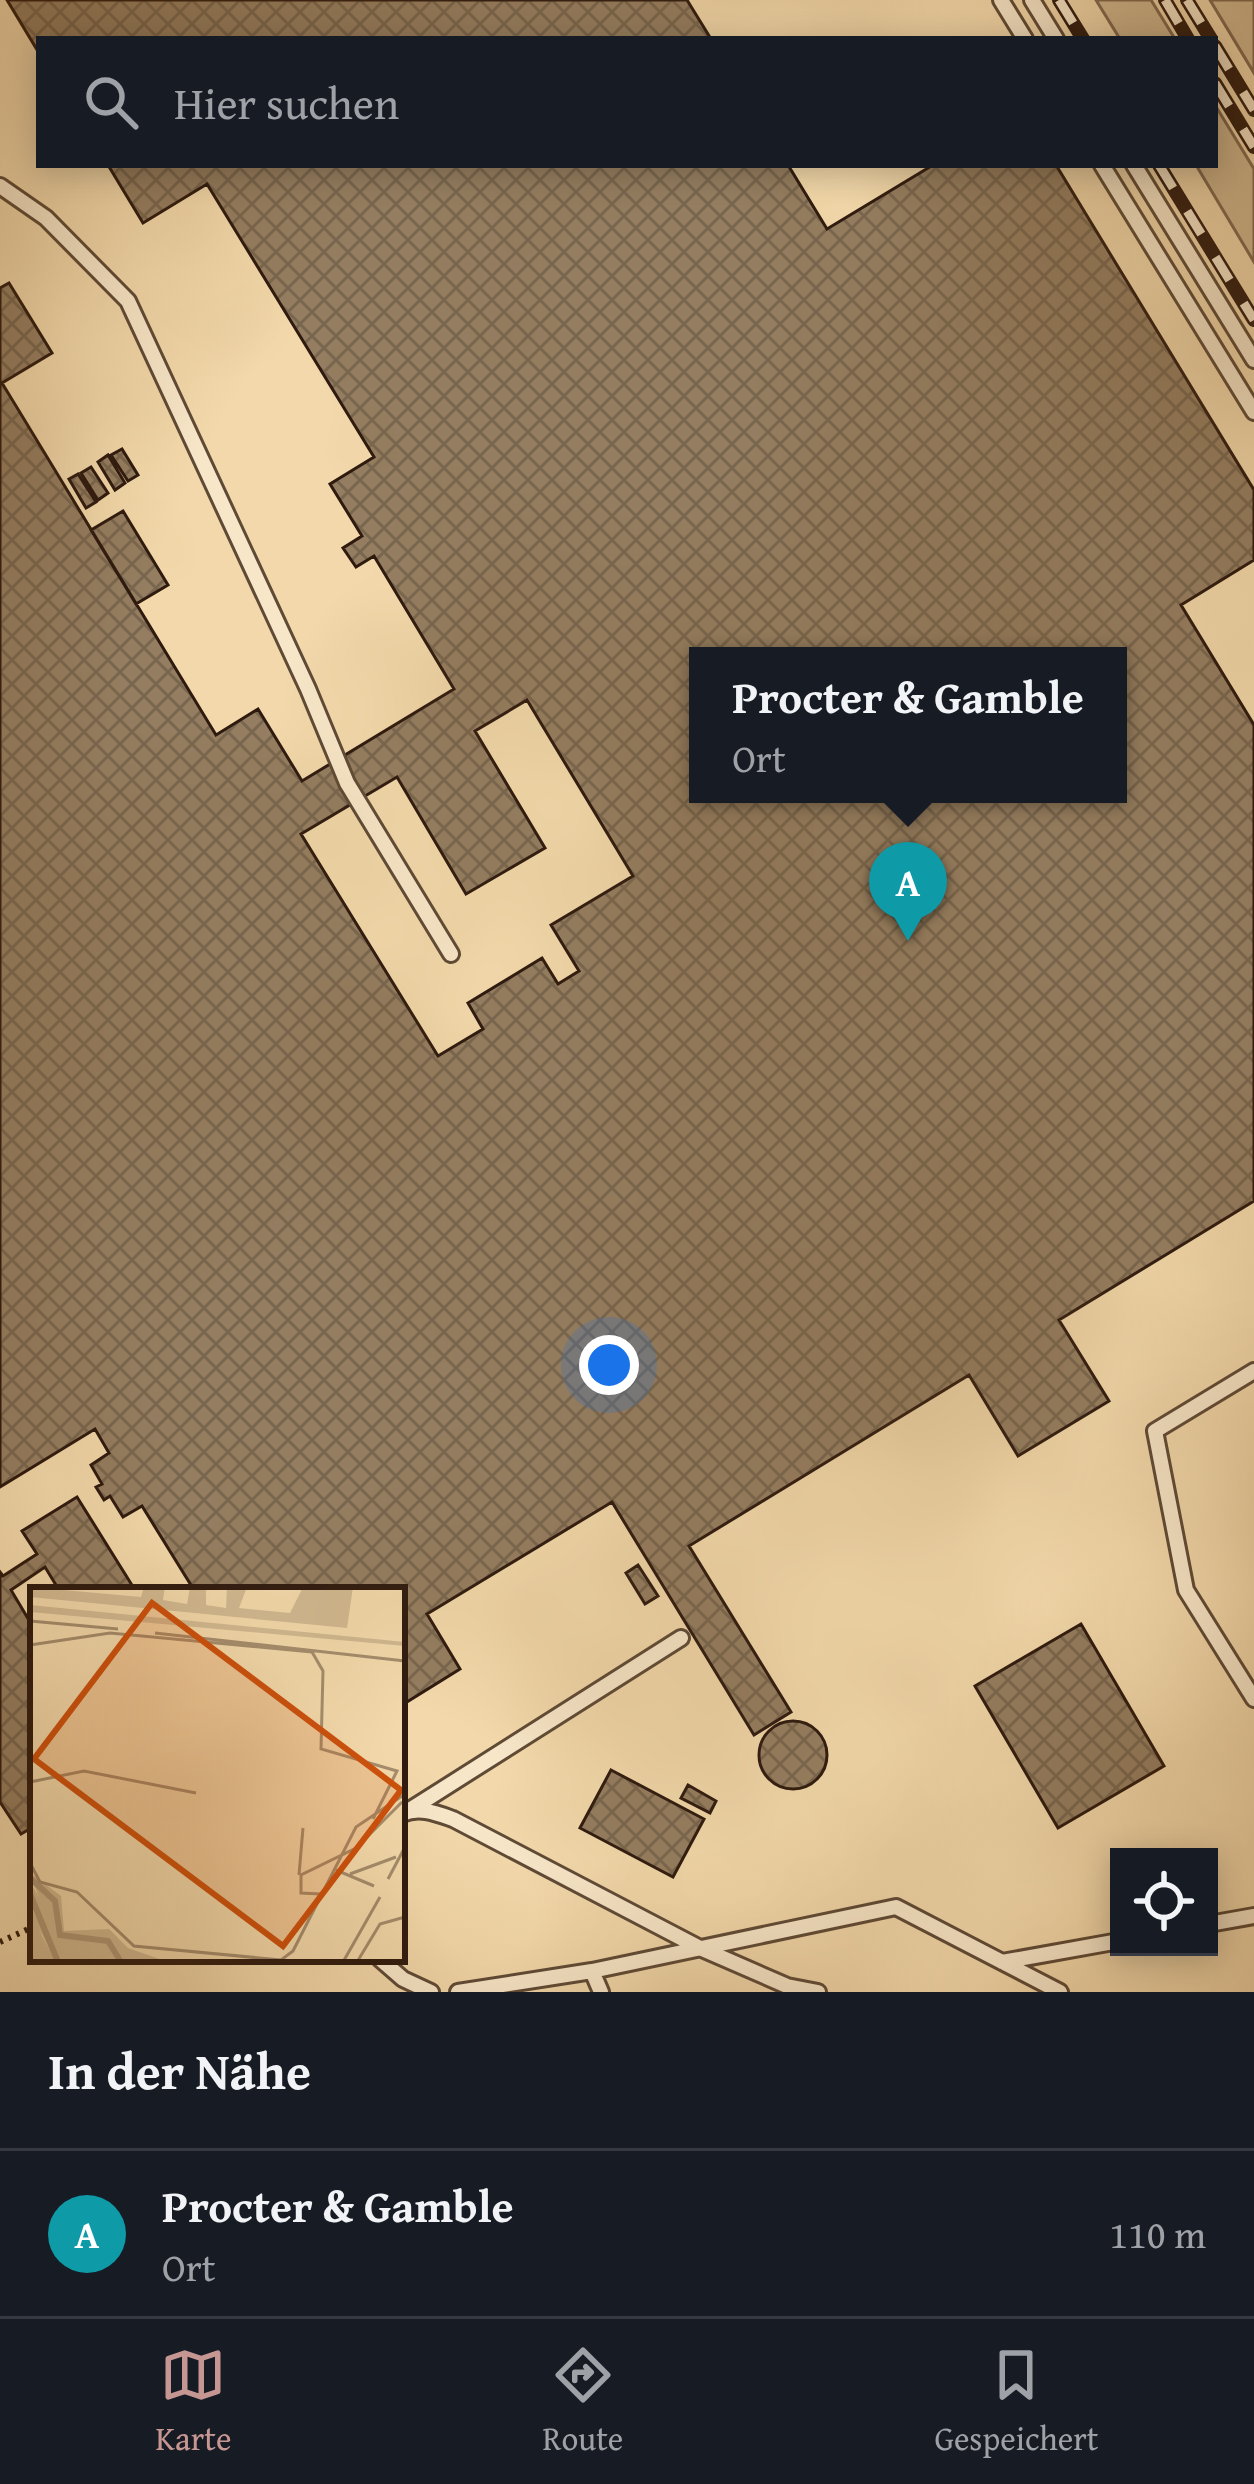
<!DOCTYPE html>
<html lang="de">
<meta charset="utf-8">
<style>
body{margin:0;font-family:"Gentium Book Plus",serif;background:#20242c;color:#f1f3f6}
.controls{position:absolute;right:36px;bottom:36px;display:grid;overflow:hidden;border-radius:0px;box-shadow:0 6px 30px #0003}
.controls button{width:108px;height:108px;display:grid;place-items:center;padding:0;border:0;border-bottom:3px solid #363941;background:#171b24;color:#f1f3f6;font:60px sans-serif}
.you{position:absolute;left:609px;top:1365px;width:42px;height:42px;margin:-30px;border:9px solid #fff;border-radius:50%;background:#1a73e8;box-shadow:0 0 0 18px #1a73e833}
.badge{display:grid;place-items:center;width:78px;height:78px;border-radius:50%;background:#c59692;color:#fff;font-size:39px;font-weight:700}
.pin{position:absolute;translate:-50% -99px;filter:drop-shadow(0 3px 6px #0008)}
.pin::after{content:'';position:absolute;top:63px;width:42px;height:36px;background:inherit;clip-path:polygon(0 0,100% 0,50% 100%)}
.popup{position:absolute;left:689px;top:647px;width:438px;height:156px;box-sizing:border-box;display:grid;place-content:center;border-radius:0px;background:#171b24;filter:drop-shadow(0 3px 9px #0005);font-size:39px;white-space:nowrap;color:#9ea1a6}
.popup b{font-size:45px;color:#f1f3f6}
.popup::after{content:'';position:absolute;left:50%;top:100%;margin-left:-24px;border:24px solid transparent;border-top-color:#171b24}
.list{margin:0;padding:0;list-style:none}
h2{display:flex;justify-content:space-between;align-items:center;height:156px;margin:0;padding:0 48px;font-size:51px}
h2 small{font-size:39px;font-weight:400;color:#9ea1a6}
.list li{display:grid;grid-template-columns:78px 1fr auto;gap:36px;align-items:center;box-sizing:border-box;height:168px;padding:0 48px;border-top:3px solid #363941}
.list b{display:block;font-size:45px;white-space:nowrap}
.list p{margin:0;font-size:39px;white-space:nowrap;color:#9ea1a6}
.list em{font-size:39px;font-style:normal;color:#9ea1a6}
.icon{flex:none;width:66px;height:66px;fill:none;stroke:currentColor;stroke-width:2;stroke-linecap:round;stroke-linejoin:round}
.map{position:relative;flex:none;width:1254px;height:1992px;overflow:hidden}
.search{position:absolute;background:#171b24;box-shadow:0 6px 30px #0003;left:36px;right:36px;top:36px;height:132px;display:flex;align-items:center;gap:30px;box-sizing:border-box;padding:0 42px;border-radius:0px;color:#9ea1a6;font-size:45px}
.sheet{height:324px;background:#171b24}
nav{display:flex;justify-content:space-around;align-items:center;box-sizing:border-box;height:168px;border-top:3px solid #363941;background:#171b24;font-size:33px;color:#9ea1a6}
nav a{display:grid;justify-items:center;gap:6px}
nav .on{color:#c59692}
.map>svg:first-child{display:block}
</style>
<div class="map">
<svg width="1254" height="1992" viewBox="0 0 1254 1992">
<defs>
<pattern id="building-cross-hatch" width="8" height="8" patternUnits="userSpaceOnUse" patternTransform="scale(3)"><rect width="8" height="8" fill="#947d60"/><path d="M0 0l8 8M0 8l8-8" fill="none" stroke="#79664e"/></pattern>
</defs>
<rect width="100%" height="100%" fill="#f2d8aa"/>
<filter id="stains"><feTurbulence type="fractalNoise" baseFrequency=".00167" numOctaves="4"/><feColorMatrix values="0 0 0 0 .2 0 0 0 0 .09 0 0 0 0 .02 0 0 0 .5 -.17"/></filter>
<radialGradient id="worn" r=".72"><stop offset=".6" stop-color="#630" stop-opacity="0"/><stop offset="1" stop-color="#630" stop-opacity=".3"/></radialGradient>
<path fill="#d1b890" stroke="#806950" stroke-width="3" d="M1096,0H1151L1175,39H1120Z
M1210,0H1254V73Z
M1215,105L1254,169V262L1196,165H1215Z"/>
<path fill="url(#building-cross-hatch)" stroke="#2e1a0f" stroke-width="3" fill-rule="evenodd" d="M7,0H687L711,39H39V53Z
M108,165H788L827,229L933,165H1056L1254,490V560L1181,605L1254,725V1201L1059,1320L1109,1401L1018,1456L969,1375L689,1546L791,1712L754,1735L612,1502L427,1614L460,1669L402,1705V1590H194L142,1506L123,1517L110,1496L104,1500L96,1487L102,1484L91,1465L109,1453L95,1429L0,1487V288L9,283L52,353L2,383L216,735L258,709L302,781L454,689L374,556L356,567L343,548L362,536L330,484L374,457L207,184L143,223ZM698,656H1118V794H698ZM527,700L633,876L551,925L579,971L558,984L542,958L468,1003L483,1029L438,1056L301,834L397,777L466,894L545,848L475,731Z
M122,449L138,475L128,481L111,455Z
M108,455L125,483L115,490L98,462Z
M91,467L108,493L98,500L81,473Z
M78,474L96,502L86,508L69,479Z
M123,511L168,585L136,604L91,530Z
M77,1497L135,1590H59L45,1567L11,1590L33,1627V1827L21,1834L0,1802V1572L3,1576L37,1554L22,1531Z
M638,1565L658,1596L645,1604L626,1573Z
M1081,1624L1164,1766L1058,1828L975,1686Z
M759 1755a34 34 0 1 1 68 0a34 34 0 1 1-68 0Z
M611,1770L704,1819L673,1877L580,1828Z
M688,1785L716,1801L710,1813L681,1798Z"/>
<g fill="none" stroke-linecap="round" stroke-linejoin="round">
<g stroke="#5f4a36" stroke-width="20">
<path id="service" d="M1001,0L1025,39
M1032,0L1056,39
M1102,165L1254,412
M1134,165L1254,360
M0,186L46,218L128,301L308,689L347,783L451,954
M1254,1371L1155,1431L1186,1590L1254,1699
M408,1811L681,1638
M402,1814C419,1806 436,1813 453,1819L700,1948L787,1986L818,1992
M1209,1924L1254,1916
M380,1959L403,1979L431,1992
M1002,1962L1119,1941
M592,1971L601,1992
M458,1992L592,1971L896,1907L1060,1992"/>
</g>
<path stroke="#2e1a0f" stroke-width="6" stroke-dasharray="3 6" stroke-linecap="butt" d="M0,1942L33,1927"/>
<use href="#service" stroke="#f7e6c8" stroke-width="14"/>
<g stroke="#2e1a0f" stroke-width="14">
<path id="rail" d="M1059,0L1083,39
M1165,0L1188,39
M1187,0L1211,39
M1215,46L1254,110
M1215,83L1254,147
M1159,165L1254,320"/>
</g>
<use href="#rail" stroke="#f7e6c8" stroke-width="9" stroke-dasharray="27" stroke-linecap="butt"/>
</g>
<g transform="translate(30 1587)">
<rect width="375" height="375" fill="#f2d8aa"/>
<path d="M0,0L111,10L114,0H135L133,13L157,17L160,0H176V18L196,21L197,0H217L209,21L260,26L273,0H323L317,41L0,10ZM0,18L375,55V59L0,25ZM0,286L31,309L34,344L79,342L98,361L138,375H33ZM0,314L12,349L26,375H0Z" fill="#d1b890"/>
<path d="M0,295L28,343L33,375H26L6,335Z" fill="#d1b890"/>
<path fill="none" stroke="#af9775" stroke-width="6" d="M0,291L25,314L30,348L78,354L91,375M0,307L28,375"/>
<path fill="none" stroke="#a48c6c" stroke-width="3" d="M0,34L88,42M125,46L375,74M0,58L80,46L282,65L293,84L291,162L367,184L343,232M0,195L54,184L166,206M0,276L10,295L47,305L104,359L251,373L263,364L326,240L375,207M306,283L344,299M320,287L366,270M269,288L273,241M358,292L375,260M291,307L271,306V288L326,261L372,215M313,375L350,310M327,375L350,337L375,330"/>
<path fill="#cc500c" fill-opacity="0.15" stroke="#cc500c" stroke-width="6" d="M122,16L371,203L253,359L4,172Z"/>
<rect width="375" height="375" fill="none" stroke="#2e1a0f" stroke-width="6"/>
</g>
<rect width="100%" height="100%" filter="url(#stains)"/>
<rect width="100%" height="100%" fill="url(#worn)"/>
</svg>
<div class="controls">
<button><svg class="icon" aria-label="locate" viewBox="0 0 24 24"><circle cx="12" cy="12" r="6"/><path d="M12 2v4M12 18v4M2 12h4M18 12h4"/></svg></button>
</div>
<div class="you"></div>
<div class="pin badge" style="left:908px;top:941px;background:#0f9aa8">A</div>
<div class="popup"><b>Procter &amp; Gamble</b>Ort</div>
<div class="search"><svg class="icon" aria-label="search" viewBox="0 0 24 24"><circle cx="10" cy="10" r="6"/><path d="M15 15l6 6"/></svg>Hier suchen</div>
</div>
<section class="sheet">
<h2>In der Nähe<small></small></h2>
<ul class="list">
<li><span class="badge" style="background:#0f9aa8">A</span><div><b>Procter &amp; Gamble</b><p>Ort</p></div><em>110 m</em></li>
</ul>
</section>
<nav>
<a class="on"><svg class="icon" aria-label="map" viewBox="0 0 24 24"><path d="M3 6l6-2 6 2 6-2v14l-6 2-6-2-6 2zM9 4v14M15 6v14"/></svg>Karte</a>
<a><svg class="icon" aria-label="directions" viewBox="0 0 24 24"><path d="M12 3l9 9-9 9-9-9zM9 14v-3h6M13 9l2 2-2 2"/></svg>Route</a>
<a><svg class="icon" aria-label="saved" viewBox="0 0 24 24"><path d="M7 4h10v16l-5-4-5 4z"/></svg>Gespeichert</a>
</nav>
